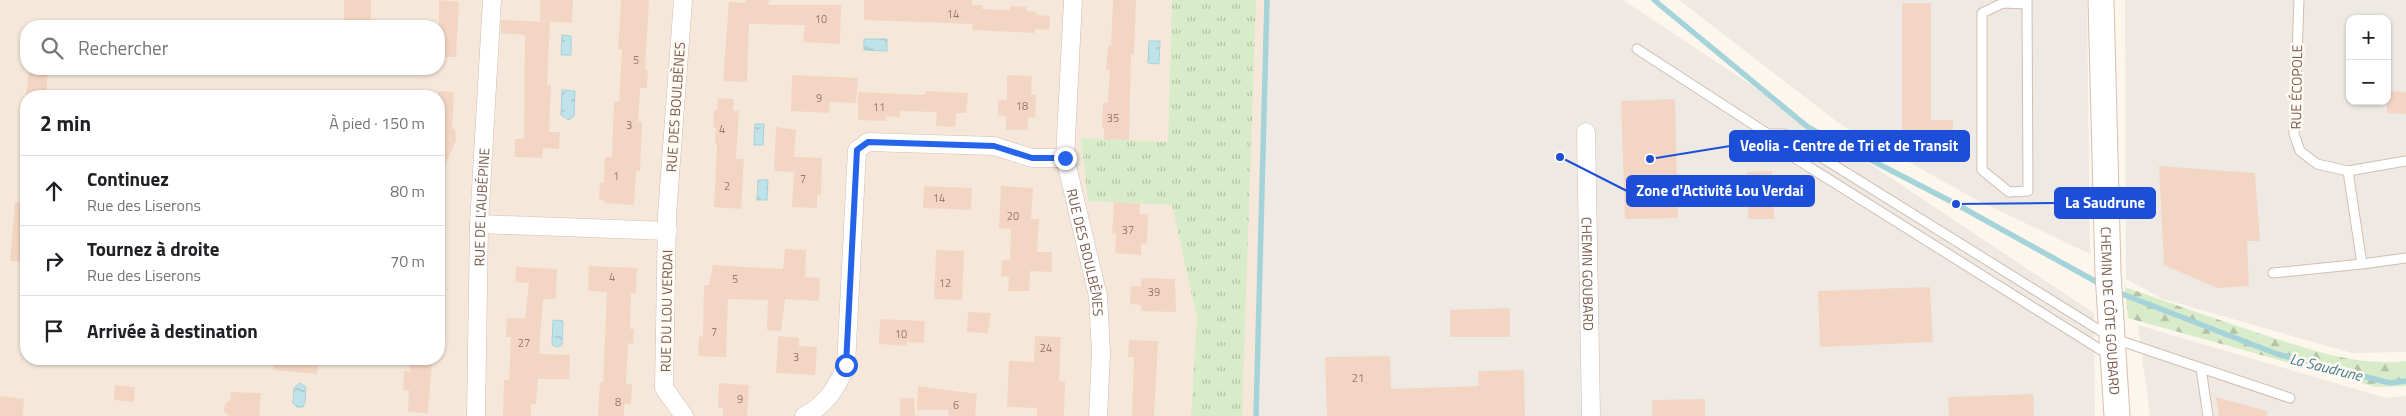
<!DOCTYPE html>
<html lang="fr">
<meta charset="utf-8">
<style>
body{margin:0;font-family:"Titillium Web",sans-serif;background:#f6f6f6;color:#202124}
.controls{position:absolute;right:15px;top:15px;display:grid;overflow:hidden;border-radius:10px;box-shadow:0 1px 4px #0004}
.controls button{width:45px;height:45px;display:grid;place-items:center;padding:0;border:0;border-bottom:1px solid #e0e0e0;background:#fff;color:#202124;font:25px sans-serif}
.stop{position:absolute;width:15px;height:15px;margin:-11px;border:4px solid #2563eb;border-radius:50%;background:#fff}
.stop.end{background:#2563eb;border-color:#fff;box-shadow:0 1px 5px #0008}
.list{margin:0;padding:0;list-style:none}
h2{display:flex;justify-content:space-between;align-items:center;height:65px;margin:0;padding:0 20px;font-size:21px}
h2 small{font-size:16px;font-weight:400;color:#757577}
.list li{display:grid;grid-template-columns:32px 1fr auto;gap:15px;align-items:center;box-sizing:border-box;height:70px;padding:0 20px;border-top:1px solid #e0e0e0}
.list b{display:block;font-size:19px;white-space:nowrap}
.list p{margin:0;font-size:16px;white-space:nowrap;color:#757577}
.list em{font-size:16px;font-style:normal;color:#757577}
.icon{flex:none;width:28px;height:28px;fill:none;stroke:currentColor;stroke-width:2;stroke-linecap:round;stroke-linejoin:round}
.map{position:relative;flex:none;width:2406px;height:416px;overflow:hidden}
.search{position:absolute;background:#fff;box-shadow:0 1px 4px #0004;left:20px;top:20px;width:425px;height:55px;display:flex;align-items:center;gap:12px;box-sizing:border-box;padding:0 18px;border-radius:20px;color:#757577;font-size:19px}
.panel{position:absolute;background:#fff;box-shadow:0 1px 4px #0004;left:20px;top:90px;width:425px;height:275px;border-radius:20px}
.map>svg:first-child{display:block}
</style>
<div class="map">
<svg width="2406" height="416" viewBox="0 0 2406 416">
<defs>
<pattern id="grass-tufts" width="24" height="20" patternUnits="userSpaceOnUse" patternTransform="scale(1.25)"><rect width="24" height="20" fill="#d8ecc9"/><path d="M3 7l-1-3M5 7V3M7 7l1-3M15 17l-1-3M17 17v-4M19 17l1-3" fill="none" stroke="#b4c2a5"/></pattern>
<pattern id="forest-firs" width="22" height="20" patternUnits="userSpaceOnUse" patternTransform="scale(1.25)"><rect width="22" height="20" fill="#d8ecc9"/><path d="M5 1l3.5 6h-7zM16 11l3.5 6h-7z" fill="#b4c2a5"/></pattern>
<pattern id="water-ripples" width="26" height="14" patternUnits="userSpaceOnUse" patternTransform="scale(1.25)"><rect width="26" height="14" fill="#bfe3e8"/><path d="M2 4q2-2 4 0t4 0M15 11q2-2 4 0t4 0" fill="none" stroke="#a0bbbe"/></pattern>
</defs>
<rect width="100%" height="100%" fill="#fdf6ec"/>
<path fill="#f5e8da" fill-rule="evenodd" d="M0,0H1266L1254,416H0ZM26,26H439V69H26ZM26,96H439V359H26Z"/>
<path fill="#efe9e4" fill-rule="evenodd" d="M1266,0H1623L2094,313L2095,416H1254Z
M1679,0H2087L2090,254L1977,200L1840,124Z
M2125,0H2406V352L2352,353L2163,299L2126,279ZM2350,19H2387V101H2350Z
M2138,325L2386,398L2406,396V416H2150Z"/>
<path fill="url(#grass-tufts)" d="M1172,0H1256L1242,416H1191L1197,318L1172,205L1088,201L1081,138L1168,142Z"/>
<path fill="url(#forest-firs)" d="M2125,287C2170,303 2216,319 2261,334C2308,349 2356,367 2406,361V386L2376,387L2128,318Z"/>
<path fill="url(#water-ripples)" stroke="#a5d3da" d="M562,35L571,36V55H561Z
M864,39H887V51L864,50Z
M1149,41H1160L1159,64L1148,63Z
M562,90L575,91L574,116L569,120L561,115Z
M755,124H764L763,145H754Z
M758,180H768L767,200H757Z
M553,320L563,321L562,345L558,347L552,345Z
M300,383L306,387L305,402L303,407H297L293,403L294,388Z"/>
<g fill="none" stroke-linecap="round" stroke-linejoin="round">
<path stroke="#a5d3da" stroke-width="5.5" d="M1654,0L1809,128L1956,204L2102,285
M2117,292L2277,354L2390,383L2406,381
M1256,416L1267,0"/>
</g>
<path fill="#f3d5c3" d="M344,0H371V24H344Z
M439,0L459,2L456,57H439Z
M540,0H573L572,23L540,21Z
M621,0H649L645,69L648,70L647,88H640L638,121L642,122L640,171H636L634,205L605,203V201L599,200L600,183H604L605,157H612L614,101H619L622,50L618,49Z
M746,0H769L768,5H841L840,44L803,42L805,25L749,24L747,82L723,81L729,2L746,3Z
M864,0H972V5H982V9L1010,10V6L1027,7V11L1036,12V15L1050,16L1049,30L1035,29V33L972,30L973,24L864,20Z
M1113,0H1136L1134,55H1131L1129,140L1104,139V128H1102L1103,103H1108L1110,70H1106L1108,46H1111Z
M1902,3H1931V120H1953V154H1930V148H1902Z
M501,20L550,22L547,85H551L549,132H560L559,149L543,148L542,158L515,157V139H524L525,35L501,33Z
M29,69H48L46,96H26Z
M792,75L858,78L856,103L830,102L829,113L791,111Z
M1007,75L1032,76L1031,95H1036L1035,118L1028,117V130H1006V116H998V100H1007Z
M439,91L454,92L452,129H455L456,140L439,181Z
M926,91L968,93L966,113H956L955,127L936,126L937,112L900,111V117L886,116V121L858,120V92L925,95Z
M2387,91L2406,92V114L2387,113Z
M718,98L734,99L733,111H739L736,159H744L741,209L714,207L717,144H715L716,128L713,127L714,110H717Z
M1675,99L1678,218L1625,219L1621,101Z
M776,127L796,130L794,157L822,158L821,195H817V208L792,207L794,172L774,171Z
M2159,166L2255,173L2260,241H2247L2249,286L2217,288L2164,265Z
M1772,171L1774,219H1748L1747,172Z
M924,186L972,188L971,210L923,208Z
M1001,186L1033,188L1031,219H1039L1037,252H1052V272L1030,271L1029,291H1008L1009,277L1001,276L1002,260H1010L1011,229L999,228Z
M15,202H26V262L10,261Z
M1114,202L1140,204L1139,214H1148L1147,244L1141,243V255L1115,253L1116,234H1112Z
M785,249L806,250L805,277L820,278L819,301L785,299L781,331L767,330L768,300L728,299L726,357L698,356L699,336L703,337L704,285H709L713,265L783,269Z
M936,250L964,251L962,300L934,299Z
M589,266L637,268L636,293H631L630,329H634L633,344L628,343L626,384H632L631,404H624V416H598L600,382H603L607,292L588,291Z
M516,267L557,269L556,299H543L539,354L570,355L569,379H538L536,404H531V416H503L504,380H509L511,337H506L507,318H525L529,283L515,282Z
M1141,278L1175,279L1176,312L1141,311V305L1130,304L1131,286H1141Z
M1930,287L1933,342L1820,347L1818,291Z
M1510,308V337H1450V310Z
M968,312L991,313L988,333L967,332Z
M880,319L925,321L924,343L907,342V346L879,344Z
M778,336L799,338V346L817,347L815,375L776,373Z
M1035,336L1061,337L1059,381L1065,382L1064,416H1037V408L1007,407L1009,361L1034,362Z
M1129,340L1158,341L1154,416H1132L1134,357H1128Z
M1390,356L1391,389L1479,386L1478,371L1524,370L1525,416H1327L1325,357Z
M274,359H318L317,374L273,370Z
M410,359H431L432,363L428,413L408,412L409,390H403L404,371L410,372Z
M719,383L749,385L747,416H723V408H718Z
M115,385L135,387L134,402L114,400Z
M918,386L977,394L975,416H949L948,410H917Z
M231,392L261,393L259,416H229L224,411L225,404L231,398Z
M2033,394L2034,416H1949L1948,397Z
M0,396L24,399L23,416H0Z
M2216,397L2267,411V416H2219Z
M900,398H914L915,416H900Z
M1705,399V416H1652V400Z"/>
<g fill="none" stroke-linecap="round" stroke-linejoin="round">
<g stroke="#d1beb0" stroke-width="11">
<path id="lane" d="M2004,0L2003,3L1982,13V170L2009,192L2028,191L2027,0
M2299,0L2294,134L2300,151L2317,164L2348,171L2406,161
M2003,3L2027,4
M1637,49L1768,134L1779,148L2109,355
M1768,134H1784L2112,338L2290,398
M2348,171L2362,264L2406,258
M2273,273L2362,264
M2201,368L2208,416"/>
</g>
<g stroke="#d1beb0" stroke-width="19">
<g id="street">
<path d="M683,0L667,215L664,388L684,416"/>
<path id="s1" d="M1073,0L1065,158L1098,296L1101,353L1098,416"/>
<path id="s2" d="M1586,132L1591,416"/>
<path d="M479,224L668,231"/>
<path id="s3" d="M476,416L479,224L492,0"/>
<path d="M804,416C826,405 837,388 846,365L857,150L868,142L994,146L1032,158H1065"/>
</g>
</g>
<g stroke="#d6c0b0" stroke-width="27">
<g id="secondary">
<path id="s4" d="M2101,0L2108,273L2117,416"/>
</g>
</g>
<use href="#lane" stroke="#fff" stroke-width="9"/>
<use href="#street" stroke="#fff" stroke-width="18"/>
<use href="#secondary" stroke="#fff" stroke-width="25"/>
</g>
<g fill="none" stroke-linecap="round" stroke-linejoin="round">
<path stroke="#2563eb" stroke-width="6" d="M846,365L857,150L868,142L994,146L1032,158H1065"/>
</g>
<g text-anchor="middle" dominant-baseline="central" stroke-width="5" stroke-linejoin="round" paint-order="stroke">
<g font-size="11" fill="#987a6a">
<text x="953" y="14">14</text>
<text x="821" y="19">10</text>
<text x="636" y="60">5</text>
<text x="819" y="98">9</text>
<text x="1022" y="106">18</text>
<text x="879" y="107">11</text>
<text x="1113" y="118">35</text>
<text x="629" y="125">3</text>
<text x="722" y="129">4</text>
<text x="616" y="176">1</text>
<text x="803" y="179">7</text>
<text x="727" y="186">2</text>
<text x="939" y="198">14</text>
<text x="1013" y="216">20</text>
<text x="1128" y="230">37</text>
<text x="612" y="277">4</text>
<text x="735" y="279">5</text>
<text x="945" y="283">12</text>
<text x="1154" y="292">39</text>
<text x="714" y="332">7</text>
<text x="901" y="334">10</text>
<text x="524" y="343">27</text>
<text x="1046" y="348">24</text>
<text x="796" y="357">3</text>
<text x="1358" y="378">21</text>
<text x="740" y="399">9</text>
<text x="618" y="402">8</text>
<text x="956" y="405">6</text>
</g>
<g font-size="14" fill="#7a5c4d" stroke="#fffaf3">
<text transform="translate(2296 87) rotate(-89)">RUE ÉCOPOLE</text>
<text transform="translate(675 107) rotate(-86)">RUE DES BOULBÈNES</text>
<text stroke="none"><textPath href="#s3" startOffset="209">RUE DE L'AUBÉPINE</textPath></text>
<text stroke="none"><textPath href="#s1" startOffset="255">RUE DES BOULBÈNES</textPath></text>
<text stroke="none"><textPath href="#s2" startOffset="142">CHEMIN GOUBARD</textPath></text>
<text transform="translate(666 311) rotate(-89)">RUE DU LOU VERDAI</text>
<text stroke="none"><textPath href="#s4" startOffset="311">CHEMIN DE CÔTE GOUBARD</textPath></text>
</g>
<g font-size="15" font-style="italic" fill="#437c86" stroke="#fffaf3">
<text transform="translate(2326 367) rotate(14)">La Saudrune</text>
</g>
</g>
<path fill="none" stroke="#1d4ed8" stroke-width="2" d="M1650 159L1730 146M1560 157L1627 191M1956 204L2055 203"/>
<g fill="#1d4ed8" stroke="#fffaf3" stroke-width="2">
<circle cx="1650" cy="159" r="5"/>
<circle cx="1560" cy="157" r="5"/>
<circle cx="1956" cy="204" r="5"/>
</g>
<g fill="#1d4ed8" stroke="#1d4ed8" stroke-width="2">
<rect x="1730" y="131" width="239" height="30" rx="5"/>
<rect x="1627" y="176" width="187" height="30" rx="5"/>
<rect x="2055" y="188" width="100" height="30" rx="5"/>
</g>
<g font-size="15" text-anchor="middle" font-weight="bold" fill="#fff">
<text x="1849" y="151">Veolia - Centre de Tri et de Transit</text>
<text x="1720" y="196">Zone d'Activité Lou Verdai</text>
<text x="2105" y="208">La Saudrune</text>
</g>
</svg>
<div class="controls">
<button>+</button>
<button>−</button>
</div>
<div class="stop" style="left:846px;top:365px"></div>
<div class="stop end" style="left:1065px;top:158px"></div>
<div class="search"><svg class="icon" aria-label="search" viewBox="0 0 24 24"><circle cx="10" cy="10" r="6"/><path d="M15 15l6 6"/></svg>Rechercher</div>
<section class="panel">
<h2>2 min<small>À pied · 150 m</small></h2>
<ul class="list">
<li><svg class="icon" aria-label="ahead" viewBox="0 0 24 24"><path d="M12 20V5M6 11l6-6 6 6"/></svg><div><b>Continuez</b><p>Rue des Liserons</p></div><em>80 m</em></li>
<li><svg class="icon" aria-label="right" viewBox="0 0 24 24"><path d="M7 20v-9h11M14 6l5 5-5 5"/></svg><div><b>Tournez à droite</b><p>Rue des Liserons</p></div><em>70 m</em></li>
<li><svg class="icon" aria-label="arrive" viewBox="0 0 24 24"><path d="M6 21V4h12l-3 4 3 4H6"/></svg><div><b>Arrivée à destination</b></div></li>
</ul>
</section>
</div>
